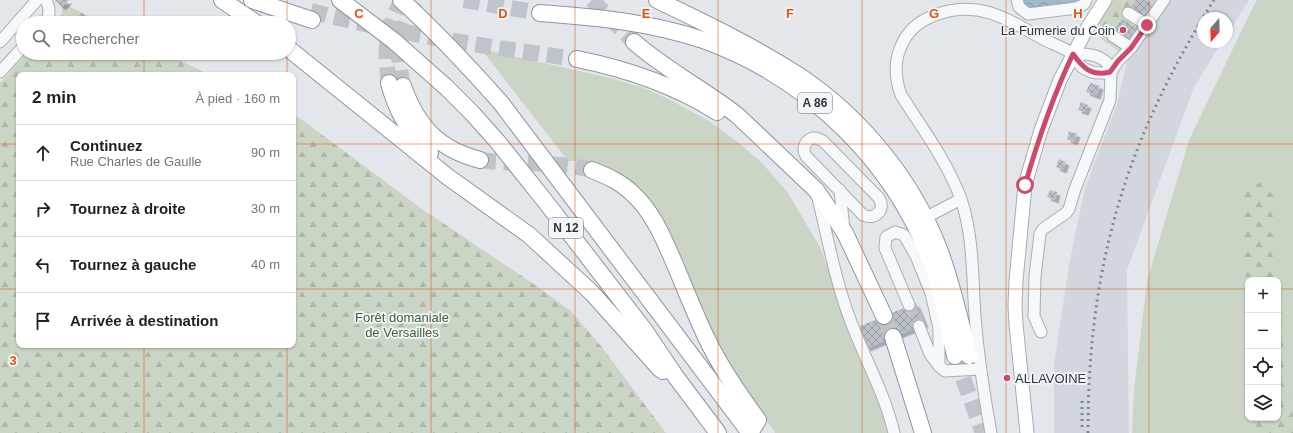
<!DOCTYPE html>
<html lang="fr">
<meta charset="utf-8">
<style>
body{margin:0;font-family:Helvetica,sans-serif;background:#f2f2f2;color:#222}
.controls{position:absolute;right:12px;bottom:12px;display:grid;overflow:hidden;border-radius:8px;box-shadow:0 1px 3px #0004}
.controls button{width:36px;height:36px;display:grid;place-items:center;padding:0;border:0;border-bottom:1px solid #e0e0e0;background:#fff;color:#222;font:20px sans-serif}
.compass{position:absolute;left:1197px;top:12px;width:36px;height:36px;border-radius:50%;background:#fff;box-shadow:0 1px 3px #0004;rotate:199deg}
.stop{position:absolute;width:12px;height:12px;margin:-9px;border:3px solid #ce4a6b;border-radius:50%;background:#fff}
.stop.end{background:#ce4a6b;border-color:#fff;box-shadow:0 1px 4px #0008}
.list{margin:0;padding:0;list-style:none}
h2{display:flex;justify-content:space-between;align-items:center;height:52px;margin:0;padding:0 16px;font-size:17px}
h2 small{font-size:13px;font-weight:400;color:#767676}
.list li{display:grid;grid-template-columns:26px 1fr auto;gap:12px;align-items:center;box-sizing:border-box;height:56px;padding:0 16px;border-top:1px solid #e0e0e0}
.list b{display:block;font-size:15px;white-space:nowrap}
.list p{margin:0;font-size:13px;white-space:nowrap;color:#767676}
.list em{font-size:13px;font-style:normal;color:#767676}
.icon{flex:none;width:22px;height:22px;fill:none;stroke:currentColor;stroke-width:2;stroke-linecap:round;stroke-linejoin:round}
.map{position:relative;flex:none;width:1293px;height:433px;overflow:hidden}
.search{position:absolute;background:#fff;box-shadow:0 1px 3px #0004;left:16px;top:16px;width:280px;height:44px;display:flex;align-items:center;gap:10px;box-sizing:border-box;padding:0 14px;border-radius:22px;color:#767676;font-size:15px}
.panel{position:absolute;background:#fff;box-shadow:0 1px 3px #0004;left:16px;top:72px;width:280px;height:276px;border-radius:8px}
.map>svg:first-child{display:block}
</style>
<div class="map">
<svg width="1293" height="433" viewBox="0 0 1293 433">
<defs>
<pattern id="forest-firs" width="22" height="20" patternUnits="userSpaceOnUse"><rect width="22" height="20" fill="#cad5c5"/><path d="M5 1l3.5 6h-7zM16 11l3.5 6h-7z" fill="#aeb7aa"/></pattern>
<pattern id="water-waves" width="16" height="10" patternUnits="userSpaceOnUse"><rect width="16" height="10" fill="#9fb9cb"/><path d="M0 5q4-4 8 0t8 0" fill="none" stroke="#8297a6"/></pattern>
<pattern id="building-cross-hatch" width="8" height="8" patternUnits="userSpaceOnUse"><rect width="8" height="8" fill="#bbc1c9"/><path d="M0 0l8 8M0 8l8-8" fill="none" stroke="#989ea5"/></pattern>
<filter id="shadow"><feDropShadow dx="3.5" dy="3.5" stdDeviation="0" flood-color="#0004"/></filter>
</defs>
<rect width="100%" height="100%" fill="#e3e7eb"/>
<path fill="#d1d7dd" d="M1125,0H1249L1227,35V18H1203V42H1222L1194,87L1127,270L1129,433H1054V365L1069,265L1085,188L1117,104L1128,58L1100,38Z"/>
<path fill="#cad5c5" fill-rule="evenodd" d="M1257,0H1293V433H1132L1134,390L1147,281L1189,140L1252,9ZM1248,280H1278V418H1248Z
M481,49L610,78L647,89L672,101L709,121L739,143L762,163L788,193L820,247L877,393L891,433H775L728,361L703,311L669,231L654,209L638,188L622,176L604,167L586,161H568Z"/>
<path fill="url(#forest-firs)" d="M1098,0H1170L1139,47L1128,57L1100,38Z
M62,3L103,23H55L62,15Z
M27,53H165L210,75H19V345H293V115L301,119L422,209L535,285L572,312L601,346L666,433H0V83Z
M1273,180L1281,318L1287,381L1293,416V433H1257L1255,418H1278V280H1248V321L1240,298L1241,187Z"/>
<path fill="url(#water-waves)" d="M1020,0H1083L1081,2L1029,10Z"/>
<path fill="url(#building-cross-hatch)" filter="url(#shadow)" d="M55,0H69L62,7Z
M1136,0H1144L1155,7L1148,18L1131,7Z
M1122,19L1139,30L1132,41L1115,29Z
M1090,83L1100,86L1097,96L1086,92Z
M1081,102L1088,105L1085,112L1078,110Z
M1069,131L1077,134L1074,142L1067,139Z
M1059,159L1066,162L1063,170L1056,167Z
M1050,190L1057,192L1055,200L1047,197Z
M916,303L925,324L867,348L858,327Z"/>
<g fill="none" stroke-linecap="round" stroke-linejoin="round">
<path stroke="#bec4ca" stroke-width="11" stroke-dasharray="11 5.5" stroke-linecap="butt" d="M909,305L919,326"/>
<path stroke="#bec4ca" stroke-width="16" stroke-dasharray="16 8" stroke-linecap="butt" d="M464,0L540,13
M592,0L634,42
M311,11C398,34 488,47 577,59
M389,83C384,49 386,30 402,0
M403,86C396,54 398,26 418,0
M480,160C517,165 555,161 592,170
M884,316L893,337
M955,356L983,433"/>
<g stroke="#a8aeb6" stroke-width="13">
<path id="minor" d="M1017,0L1019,7L1028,14L1077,8L1084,4L1086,0
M1128,13L1147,25
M44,23C51,16 50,8 46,0
M1113,36L1131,48
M0,42L37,0
M0,72L23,47
M812,138H816L823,141L878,197C887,208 876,221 863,215L806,156C802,149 804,142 812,138Z
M840,190L844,230
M818,198C828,240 836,283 851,322C865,359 885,394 894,433
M925,218L961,199
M909,305L885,248L886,237L895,232L904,235L916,256L931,293L939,328V366L930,354L919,326
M1041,332L1034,316L1035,276L1040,234L1043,229L1066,213L1069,209L1075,189L1110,100L1111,72L1118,61L1131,48L1164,0
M939,366L945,371L980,369
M991,433C984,394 978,356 975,316C972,277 974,238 961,199C947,161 922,128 901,95C894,76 894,59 903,42C910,28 923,19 938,14C980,0 1007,19 1043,39C1051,43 1067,49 1073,54C1076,58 1078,64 1082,67C1090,73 1101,74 1111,72C1110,69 1109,65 1107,63C1098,53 1084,54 1073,54"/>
</g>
<g stroke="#a3adb7" stroke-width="15">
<path id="major" d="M1027,433L1016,324L1015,306L1016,281L1025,185L1041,130L1060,80L1085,32L1105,0"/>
</g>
<g stroke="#8b96a2" stroke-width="18">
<path id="highway" d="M222,0L256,23
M252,0L312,20
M340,0L394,41L447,88L472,113L497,141L545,201L645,331L676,377L718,433
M401,0C437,32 469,67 501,103L750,433
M657,0C705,23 753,46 798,75C860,116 912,179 939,249C952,283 960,320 969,356
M540,13C594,17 650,22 703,40C811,79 900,166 936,276C944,302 949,329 955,356
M634,42C666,70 705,90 738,116L816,190L845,233L884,316
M289,49L448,177L529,235L592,293L659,368L663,371
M577,59C627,69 674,85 717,112
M389,83C396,110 410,134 430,153
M403,86C417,126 438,149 480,160
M592,170C607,176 621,182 633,194C654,213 665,242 676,267C686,291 695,314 706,337C720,367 738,393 758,420L750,433
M893,337L923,433"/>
</g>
<use href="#minor" stroke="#f6f8f9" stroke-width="11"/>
<use href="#major" stroke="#fff" stroke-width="13"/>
<use href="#highway" stroke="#fff" stroke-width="16"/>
<path stroke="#7d8895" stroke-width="3" stroke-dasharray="2 4" stroke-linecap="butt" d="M1082,427V397
M1088,433C1088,365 1094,298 1111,232C1131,150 1169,71 1214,0"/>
</g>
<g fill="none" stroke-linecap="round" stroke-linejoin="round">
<path stroke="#ce4a6b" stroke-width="5" d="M1025,185C1038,140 1053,96 1073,54C1083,68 1092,77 1110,72L1118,61L1131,48L1147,25"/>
</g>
<path fill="none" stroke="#df570f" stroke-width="1" stroke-opacity="0.55" d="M144,0V23M287,0V23M431,0V433M575,0V433M718,0V433M862,0V433M1006,0V433M1149,0V433M144,53V75M287,53V75M0,144H19M293,144H1293M0,289H19M293,289H1248M1278,289H1293M144,345V433M287,345V433"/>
<g fill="#ce4a6b" stroke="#f3f6f8" stroke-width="1.5">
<circle cx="1123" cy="30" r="4"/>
<circle cx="1007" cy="378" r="4"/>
</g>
<g text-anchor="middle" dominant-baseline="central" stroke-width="3.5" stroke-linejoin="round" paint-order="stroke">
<g fill="#f3f6f8" stroke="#67707a" stroke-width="1">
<rect x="798" y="93" width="34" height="20" rx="3"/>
<rect x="549" y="218" width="34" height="20" rx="3"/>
</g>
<g font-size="12" font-weight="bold" fill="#2b3644">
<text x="815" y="103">A 86</text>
<text x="566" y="228">N 12</text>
</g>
<g font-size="13" fill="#2b3644" stroke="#f3f6f8" text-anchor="end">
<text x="1115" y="30">La Fumerie du Coin</text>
<text x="1015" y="378" text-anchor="start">ALLAVOINE</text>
</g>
<g font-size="13" fill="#445f38" stroke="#f3f6f8">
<text x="402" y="317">Forêt domaniale<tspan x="402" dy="15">de Versailles</tspan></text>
</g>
</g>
<g font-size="13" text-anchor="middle" font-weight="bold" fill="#df570f" stroke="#f3f6f8" stroke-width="3.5" stroke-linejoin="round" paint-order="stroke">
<text x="359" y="18">C</text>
<text x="503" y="18">D</text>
<text x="646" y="18">E</text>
<text x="790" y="18">F</text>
<text x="934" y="18">G</text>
<text x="1078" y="18">H</text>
<text x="13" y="365">3</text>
</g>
</svg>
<div class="controls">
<button>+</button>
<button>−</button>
<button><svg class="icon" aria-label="locate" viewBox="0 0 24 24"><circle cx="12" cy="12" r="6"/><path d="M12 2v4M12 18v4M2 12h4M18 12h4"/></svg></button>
<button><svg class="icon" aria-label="layers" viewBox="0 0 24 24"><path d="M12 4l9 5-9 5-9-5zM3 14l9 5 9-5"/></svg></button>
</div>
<svg class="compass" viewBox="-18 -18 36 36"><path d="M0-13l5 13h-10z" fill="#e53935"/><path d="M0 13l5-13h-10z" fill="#767676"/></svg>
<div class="stop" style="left:1025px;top:185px"></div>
<div class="stop end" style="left:1147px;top:25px"></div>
<div class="search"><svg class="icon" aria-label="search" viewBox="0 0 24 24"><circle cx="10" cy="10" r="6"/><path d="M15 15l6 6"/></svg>Rechercher</div>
<section class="panel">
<h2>2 min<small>À pied · 160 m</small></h2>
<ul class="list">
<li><svg class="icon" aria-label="ahead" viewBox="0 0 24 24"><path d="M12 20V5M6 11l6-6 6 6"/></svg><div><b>Continuez</b><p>Rue Charles de Gaulle</p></div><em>90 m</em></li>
<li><svg class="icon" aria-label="right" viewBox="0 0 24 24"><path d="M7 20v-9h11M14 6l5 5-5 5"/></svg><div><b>Tournez à droite</b></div><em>30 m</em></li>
<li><svg class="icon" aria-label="left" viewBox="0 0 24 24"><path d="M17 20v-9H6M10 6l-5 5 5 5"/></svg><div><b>Tournez à gauche</b></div><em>40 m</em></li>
<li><svg class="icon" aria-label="arrive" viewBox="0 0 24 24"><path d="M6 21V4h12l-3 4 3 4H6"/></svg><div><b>Arrivée à destination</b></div></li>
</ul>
</section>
</div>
